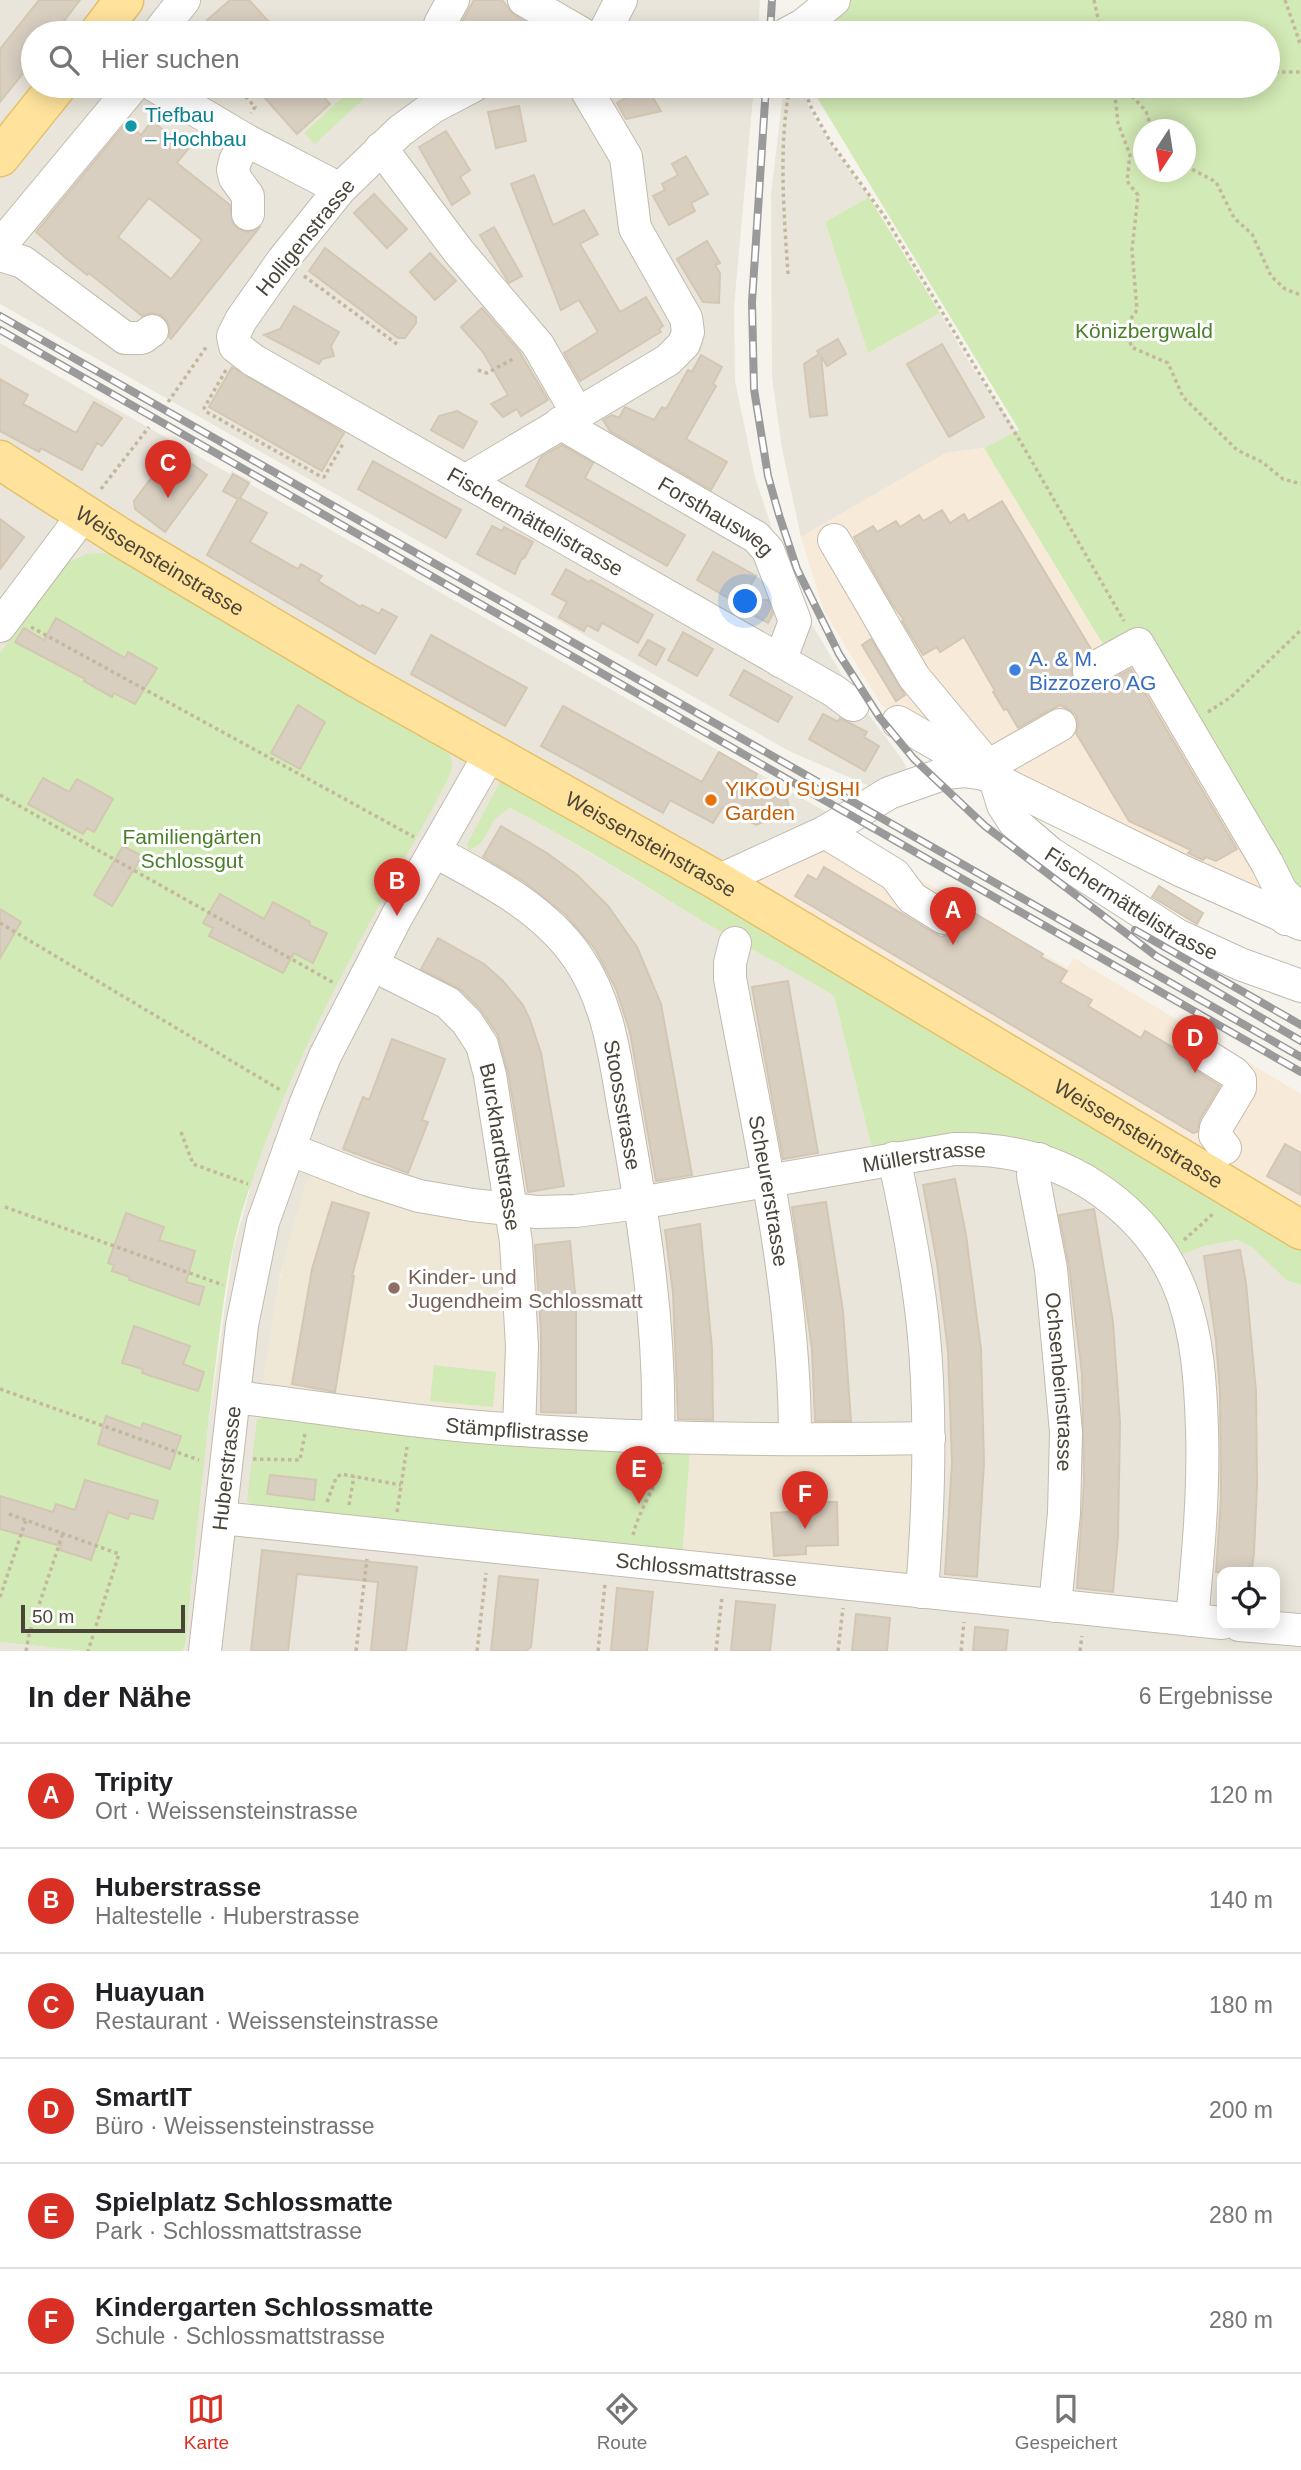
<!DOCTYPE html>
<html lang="de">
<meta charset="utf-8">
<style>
body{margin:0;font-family:Helvetica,sans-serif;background:#f2f2f2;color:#202124}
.controls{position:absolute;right:21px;bottom:21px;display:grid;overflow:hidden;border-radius:14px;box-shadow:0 4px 18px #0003}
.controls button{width:63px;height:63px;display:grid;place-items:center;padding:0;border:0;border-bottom:2px solid #e0e0e0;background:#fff;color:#202124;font:35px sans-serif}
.compass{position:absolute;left:1133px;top:119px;width:63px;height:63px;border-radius:50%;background:#fff;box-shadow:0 4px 18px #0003;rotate:192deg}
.scale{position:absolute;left:21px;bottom:18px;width:164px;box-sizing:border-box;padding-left:7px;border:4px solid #4b4439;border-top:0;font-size:19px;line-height:24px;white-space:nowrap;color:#4b4439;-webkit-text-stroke:5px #fff;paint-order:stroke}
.you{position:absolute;left:746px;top:602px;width:24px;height:24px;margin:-18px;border:5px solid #fff;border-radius:50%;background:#1a73e8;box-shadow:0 0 0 10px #1a73e833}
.badge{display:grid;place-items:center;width:46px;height:46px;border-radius:50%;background:#d93025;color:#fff;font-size:23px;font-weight:700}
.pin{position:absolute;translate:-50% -58px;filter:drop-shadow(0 2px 4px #0008)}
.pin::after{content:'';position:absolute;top:37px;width:24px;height:21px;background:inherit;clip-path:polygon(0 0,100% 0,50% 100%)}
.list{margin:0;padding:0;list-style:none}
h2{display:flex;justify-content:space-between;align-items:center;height:91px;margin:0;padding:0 28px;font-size:30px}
h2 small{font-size:23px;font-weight:400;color:#757577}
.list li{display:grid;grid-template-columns:46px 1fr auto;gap:21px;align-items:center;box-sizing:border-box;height:105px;padding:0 28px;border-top:2px solid #e0e0e0}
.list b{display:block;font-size:26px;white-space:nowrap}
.list p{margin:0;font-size:23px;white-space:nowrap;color:#757577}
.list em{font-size:23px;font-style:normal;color:#757577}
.icon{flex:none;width:38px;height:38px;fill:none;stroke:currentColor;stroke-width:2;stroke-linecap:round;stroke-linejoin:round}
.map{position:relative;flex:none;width:1301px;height:1651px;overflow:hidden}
.search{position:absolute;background:#fff;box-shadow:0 4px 18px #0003;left:21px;right:21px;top:21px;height:77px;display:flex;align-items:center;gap:18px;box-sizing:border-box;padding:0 24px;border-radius:38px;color:#757577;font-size:26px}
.sheet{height:721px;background:#fff}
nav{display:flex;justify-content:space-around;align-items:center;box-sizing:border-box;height:98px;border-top:2px solid #e0e0e0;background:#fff;font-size:19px;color:#757577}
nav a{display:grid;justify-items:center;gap:4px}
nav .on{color:#d93025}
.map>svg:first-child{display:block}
</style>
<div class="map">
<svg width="1301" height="1651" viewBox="0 0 1301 1651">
<rect width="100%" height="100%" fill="#f6f3ec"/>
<path fill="#eae5da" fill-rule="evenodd" d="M0,0H122L97,33H33V86L0,154Z
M134,0H760L758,33H110Z
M69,86H754L734,307L735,381L755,477L793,593L854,695L902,759L910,774L874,788L789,751L0,304V173Z
M784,86H802L809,108L829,142L869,197L825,222L868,353L940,313L972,367L1017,431L984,448L946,453L801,537L782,449L772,377L771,194Z
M0,343L230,474L232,471L251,481L250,484L842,821L718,881L511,763L482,842L495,819L510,808L547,827L708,924L779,962L834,996L873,1153L1004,1142L1175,1257L1204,1246L1237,1240L1252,1247L1286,1280L1301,1285V1651H162L203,1465L233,1250L250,1189L0,1197ZM307,1181L513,1356L495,1417L263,1386L280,1276ZM1222,1572H1275V1625H1222Z
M0,1642L85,1651H0Z"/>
<path fill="#f7ead8" d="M984,448L1106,650L1129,639L1286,919L898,722L879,701L824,611L801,537L946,453Z
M853,835L909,875L927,883L1067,968L1074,958L1301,1094V1231L718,881Z"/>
<path fill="#efe8d6" d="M316,1175L497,1221L504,1229L508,1409L502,1414L499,1416L263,1386L275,1300L292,1228L307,1181Z
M690,1447L896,1448L913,1454V1569L905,1578L682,1558Z"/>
<path fill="#d2eab5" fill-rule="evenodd" d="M846,0H1301V942L1286,919L1169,683L1107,651L984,448L1019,430L810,86H1268V33H808ZM1144,130H1186V172H1144Z
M355,86H361L369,94L315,144L304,133Z
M869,197L940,313L868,353L825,222Z
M106,553L444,747C457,760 452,771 445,785C370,924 286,1062 241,1215C226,1268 221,1323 214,1377C203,1466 194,1556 185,1645L182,1651H85L0,1642V653L69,562L87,554Z
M509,765L1301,1231V1285L1286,1280L1252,1247L1237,1240L1204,1246L1176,1257L1097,1176L873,1153L834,996C792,970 747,947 704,922C640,883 577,842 510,808L495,819L482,842L469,851L467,844Z
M434,1365L496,1372L493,1407L430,1401Z
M269,1415L690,1447L682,1558L254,1506L247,1500L257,1420Z"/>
<path fill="#d8cfc1" stroke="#d3c7b4" stroke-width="2" fill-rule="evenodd" d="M39,0H80L55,33H33V61L0,102V49Z
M230,0H249L279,33H219L207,20Z
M474,0H502L514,15L545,33H456Z
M254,86H314L330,104L297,134Z
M646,86L661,111L626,119L617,103Z
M519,106L526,141L496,148L488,112Z
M152,121L188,149L177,163L230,205L233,224L238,229L247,232L259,228L171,339L169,337L170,329L167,321L160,315L151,313L142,316L89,273L87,275L67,259L36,232L126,123L141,135ZM149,198L202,240L171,279L118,237Z
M446,131L470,170L460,177L470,193L452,205L419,147Z
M686,156L708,194L691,203L695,211L669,225L653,196L665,190L662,184L678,175L672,164Z
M534,175L553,225L584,210L598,234L580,244L620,312L646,297L663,326L659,329L661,332L654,336L580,381L564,353L598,332L579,300L561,310L511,184Z
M374,194L407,229L387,248L354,213Z
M494,227L522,276L509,283L480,235Z
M707,241L720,263L715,265L720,273L719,303L703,302L677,259Z
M325,248L416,317V323L405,338H398L309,271Z
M430,253L456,281L435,300L410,272Z
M294,306L339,332L331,346L334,356L322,359L319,364L264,335L280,329Z
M482,308L519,351L548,400L521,416L517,409L503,417L491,404L508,395L483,352L461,327Z
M838,339L846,354L827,366L821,356L827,415L810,417L804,364L819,354L817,351Z
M942,344L984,417L949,437L907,364Z
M701,355L722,367L713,384L716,386L686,439L727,462L711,490L610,431L603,420L612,415L619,418L625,407L654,420L662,407L666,409L688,370L692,372Z
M232,367L344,433L322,471L209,407Z
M0,379L28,395L23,404L76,433L94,402L122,418L102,446L97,443L82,470L41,448L39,452L0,431Z
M457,411L477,422L463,448L431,430L439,416Z
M562,445L593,463L585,478L685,535L667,566L526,486L541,457Z
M166,458L185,472L192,464L207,475L165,532L135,509L134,501Z
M373,461L461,510L446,538L358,489Z
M233,474L249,483L240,498L267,513L250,542L298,569L301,564L322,576L318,581L361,607L362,605L379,614L382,609L397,617L375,654L207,555L238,499L223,491Z
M1002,501L1091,649L1073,662L1071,671L1073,680L1080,687L1089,689L1098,687L1131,669L1237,849L1216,861L1206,857L1203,860L1188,853L1191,850L1129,821L1076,733L1078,724L1076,715L1070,710L1060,705L1018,728L1007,709L1004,710L993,692L995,691L964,637L940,652L937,647L923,655L902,621L904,620L892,604L854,537L873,526L877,532L896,521L900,527L919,515L923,521L942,510L950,523L964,514L968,521Z
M0,519L24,537L0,569Z
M492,526L502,531L504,527L533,542L525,557L521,560L515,574L477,554Z
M713,552L756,576L742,600H768L773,614L768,623L753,615L754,613L697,580Z
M566,569L589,582L591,580L653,615L638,643L602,623L598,631L587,625L584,631L559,617L567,602L552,594Z
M56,618L125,658L128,652L157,668L135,704L114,693L112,697L84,681L85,679L15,642L24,628L44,640Z
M683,632L713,649L697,676L668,660Z
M431,635L527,688L505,726L411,674Z
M871,639L905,695L896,701L862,645Z
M648,640L665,649L656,665L639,655Z
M744,670L792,697L778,722L730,695Z
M298,705L325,722L300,769L271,753Z
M563,706L702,782L719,752L757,774L755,779L787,799L790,811L778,814L774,812L769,820L756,825L723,807L713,823L670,800L663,813L541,746Z
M823,714L838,722L840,718L867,732L864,737L879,746L865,771L809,739Z
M43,778L69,792L77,779L113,799L94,832L87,828L83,834L28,804Z
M501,826L547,853L577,875L608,906L637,947L661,1004L692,1175L656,1181L630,1032L616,989L595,949L566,915L523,881L483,857Z
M123,846L142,856L112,906L94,895Z
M824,867L941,937L953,934L960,927L962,919L959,908L961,905L1043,954L1041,957L1067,971L1060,982L1092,1000L1088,1006L1141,1038L1145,1031L1184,1054L1186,1062L1192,1068L1220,1086L1200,1119L1197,1132L1193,1133L795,896L808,875L817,880Z
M1159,886L1203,913L1197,924L1152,897Z
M220,894L264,919L273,902L310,922L309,925L327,933L313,963L294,953L283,973L209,936L213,928L203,923Z
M0,909L21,922L0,958Z
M438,938L484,964L503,981L523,1005L530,1020L541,1053L564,1186L528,1192L508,1072L498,1035L480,1009L461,990L421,969Z
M788,981L818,1153L783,1159L752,987Z
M392,1039L445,1059L422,1120L428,1122L408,1173L343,1149L363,1097L369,1100Z
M1285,1144L1301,1153V1195L1267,1176Z
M955,1179L966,1235L981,1349L984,1463L977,1577L945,1574L952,1463L948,1351L937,1263L923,1185Z
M332,1202L369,1213L352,1276H354L335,1392L292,1384L312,1269Z
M826,1202L843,1311L851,1421H815L812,1349L792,1207Z
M1094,1209L1113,1322L1120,1423L1118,1536L1113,1592L1077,1588L1084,1482L1082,1374L1069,1266L1059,1215Z
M126,1213L164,1227L159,1240L195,1251L186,1282L204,1287L199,1305L129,1280L130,1277L112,1271L114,1265L108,1263Z
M700,1224L712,1348L713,1420L678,1419L673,1293L665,1230Z
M570,1241L576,1303V1413L541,1412V1332L535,1245Z
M1240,1250L1246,1283L1256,1391L1257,1485L1254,1553L1252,1568L1249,1567L1248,1572H1216L1221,1498L1220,1393L1216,1341L1204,1256Z
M134,1326L190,1346L183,1364L204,1372L198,1391L142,1373L143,1369L122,1363Z
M106,1416L141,1429L143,1423L181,1436L170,1469L98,1444Z
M270,1475L316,1480L314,1500L267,1494Z
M85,1480L158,1501L153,1519L130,1513L128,1519L108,1512L91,1560L60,1550L61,1546L0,1529V1496L53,1512L56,1504L75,1510Z
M804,1502H837L838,1545L806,1546V1554L774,1556L771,1513L804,1511Z
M262,1550L417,1567L406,1651H371L378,1582L297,1574L288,1651H251Z
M499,1576L538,1580L531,1647L526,1651H491Z
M617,1588L653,1592L647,1651H611Z
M736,1601L775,1605L770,1651H731Z
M856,1614L890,1618L887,1651H852Z
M975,1627L1008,1630L1006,1651H973Z"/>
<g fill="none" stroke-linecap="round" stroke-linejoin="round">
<g stroke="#c2bbae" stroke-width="34">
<g id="minor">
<path d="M524,0L581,33"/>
<path d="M440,24L453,0"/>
<path d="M158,33L184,0"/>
<path d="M604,33L621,0"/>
<path d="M788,33L803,25L834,0"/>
<path d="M155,86L246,140L340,189"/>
<path id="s1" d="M473,86L433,107L400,131L340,189L283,260L241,320L233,336L235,346L253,360L834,691L853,705"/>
<path d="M246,140L235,161L233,170L235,178L248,196V214"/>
<path d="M381,148L459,252L538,345L577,413"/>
<path d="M0,246L133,86"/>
<path d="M0,255L23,262L125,338H142L152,331"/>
<path id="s2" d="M560,423L756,537L768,550L795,621L780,661"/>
<path d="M465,481L668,360L684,344L688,332L686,318L635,228L626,157L584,86"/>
<path d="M0,626L84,514"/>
<path d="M1089,671L1138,644L1267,863L1281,891L1291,901L1286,919"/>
<path d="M898,722L968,762L984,774L1182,871L1301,924"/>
<path d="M988,766L1060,725"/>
<path id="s3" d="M995,779L1003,805L1014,822L1050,853L1177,935L1240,964L1301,986"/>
<path d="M825,832L895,875L912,898L944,918"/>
<path id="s4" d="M434,851C486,879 544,908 578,958C610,1005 615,1060 625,1115C644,1221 661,1328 658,1437"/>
<path d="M718,881L825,832L889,793L946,773L964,771L984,774L988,766L914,677L834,540"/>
<path id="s5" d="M735,943L730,963V978C758,1130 795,1284 795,1439"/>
<path id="s6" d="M373,965L448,1003L467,1022L482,1045L490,1075L516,1242L522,1346L519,1430"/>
<path d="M1202,1053L1234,1073L1240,1080V1088L1216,1128L1215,1135L1225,1148"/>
<path id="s7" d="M289,1149L366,1179L419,1196L472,1205L537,1212L575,1211L639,1203L954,1149C1009,1148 1059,1160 1104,1193C1188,1254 1199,1332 1202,1429C1204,1493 1198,1556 1192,1620"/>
<path d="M894,1158C906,1213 917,1269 923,1326C932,1414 929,1503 922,1592"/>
<path id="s8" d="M1039,1159L1033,1175L1051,1269L1066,1432L1064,1513L1055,1606"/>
<path id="s9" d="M234,1397C312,1406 389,1419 467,1426C620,1439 775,1441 929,1438"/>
<path id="s10" d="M221,1518L1222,1623"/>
<path d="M1239,1625L1301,1630"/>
<path id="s11" d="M205,1651L242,1325L263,1222L305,1105L325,1056L397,916L491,752"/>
</g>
</g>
<g stroke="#e6c16a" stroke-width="41">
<g id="major">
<path d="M99,33L124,0"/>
<path d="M0,157L57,86"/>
<path id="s12" d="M0,460L123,539L359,679L718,881L1301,1230"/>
</g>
</g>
<path stroke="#c4b79f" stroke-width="3.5" stroke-dasharray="3.5 3.5" stroke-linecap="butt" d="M1094,0L1101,33
M1285,0L1301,46
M1268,72H1301
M236,86L255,107L251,113
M803,86L811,107L830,141L885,217L1023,446L1124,621
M1114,86L1118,123L1130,155L1127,181L1138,195L1132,250L1137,310L1128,323L1131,347L1168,363L1183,397L1237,450L1262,462L1283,479L1301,484
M1122,86L1146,111L1152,130
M86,96L95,86
M1186,166L1216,182L1234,218L1252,234L1271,276L1285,289L1301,295
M788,274C784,212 778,147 790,86
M304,276L397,344
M226,370L204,408L205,411L320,476L324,477L344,442
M478,370L487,373L515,358
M168,402L207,346
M101,489L149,427
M31,627L414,837
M1208,712L1231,697L1301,630
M0,795L334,983
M0,923L282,1091
M181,1132L193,1164L248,1184
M5,1207L223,1285
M1184,1240L1215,1212
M0,1389L199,1460
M253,1459L300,1460L305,1433
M327,1502L336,1478L341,1474L401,1485
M349,1505L354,1476
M397,1512L407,1447
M9,1514L119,1554L88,1651
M633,1535C639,1509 656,1488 663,1462
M0,1597L26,1520
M26,1651L29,1635L63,1533
M356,1651L367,1559
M477,1651L486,1573
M598,1651L605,1584
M716,1651L722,1597
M838,1651L843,1608
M961,1651L964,1622
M1080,1651L1082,1636"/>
<use href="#minor" stroke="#fff" stroke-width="32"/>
<use href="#major" stroke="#ffe39c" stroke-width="38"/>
<g stroke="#9a9a9a" stroke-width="8">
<path id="rail" d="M770,33L772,0
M766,86L752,302L754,389L768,476L779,515L797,569L839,654L880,718L914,759L985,826L1156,956L1301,1041
M0,316L1301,1057
M0,330L1301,1072
M1135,930L1301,1025"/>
</g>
<use href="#rail" stroke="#fff" stroke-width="5" stroke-dasharray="16" stroke-linecap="butt"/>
</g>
<circle fill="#0f9aa8" stroke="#fff" stroke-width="2.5" cx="131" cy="126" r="7"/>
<circle fill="#3f7fe0" stroke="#fff" stroke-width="2.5" cx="1015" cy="670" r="7"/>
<circle fill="#e8710a" stroke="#fff" stroke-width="2.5" cx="711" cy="800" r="7"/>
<circle fill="#8d6e63" stroke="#fff" stroke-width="2.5" cx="394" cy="1288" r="7"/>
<g text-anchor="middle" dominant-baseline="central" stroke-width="6" stroke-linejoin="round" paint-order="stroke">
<g font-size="21" fill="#0d838f" stroke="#fff" text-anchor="start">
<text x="145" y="114">Tiefbau<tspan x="145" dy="24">– Hochbau</tspan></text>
</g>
<g font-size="21" fill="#4b4439" stroke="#fff">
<text transform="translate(305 237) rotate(-51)">Holligenstrasse</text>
<text stroke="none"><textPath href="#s2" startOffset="182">Forsthausweg</textPath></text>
<text stroke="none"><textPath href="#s1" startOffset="710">Fischermättelistrasse</textPath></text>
<text stroke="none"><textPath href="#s12" startOffset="189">Weissensteinstrasse</textPath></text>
<text stroke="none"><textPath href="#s12" startOffset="756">Weissensteinstrasse</textPath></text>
<text stroke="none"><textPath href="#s3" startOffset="191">Fischermättelistrasse</textPath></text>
<text stroke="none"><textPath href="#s4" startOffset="336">Stoossstrasse</textPath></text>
<text stroke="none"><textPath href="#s12" startOffset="1323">Weissensteinstrasse</textPath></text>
<text stroke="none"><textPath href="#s6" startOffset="242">Burckhardtstrasse</textPath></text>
<text stroke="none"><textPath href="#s7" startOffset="649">Müllerstrasse</textPath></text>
<text stroke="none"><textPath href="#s5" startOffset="252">Scheurerstrasse</textPath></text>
<text stroke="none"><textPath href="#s8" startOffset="226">Ochsenbeinstrasse</textPath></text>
<text stroke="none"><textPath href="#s9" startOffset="285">Stämpflistrasse</textPath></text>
<text stroke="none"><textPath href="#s11" startOffset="184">Huberstrasse</textPath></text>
<text stroke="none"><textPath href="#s10" startOffset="488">Schlossmattstrasse</textPath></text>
</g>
<g font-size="21" fill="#4a7f2a" stroke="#fff">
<text x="1144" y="330">Könizbergwald</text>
<text x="192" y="836">Familiengärten<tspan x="192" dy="24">Schlossgut</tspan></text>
</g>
<g font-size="21" fill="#366cbe" stroke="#fff" text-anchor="start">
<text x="1029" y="658">A. &amp; M.<tspan x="1029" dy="24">Bizzozero AG</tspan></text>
</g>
<g font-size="21" fill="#c56008" stroke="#fff" text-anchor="start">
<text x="725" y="788">YIKOU SUSHI<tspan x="725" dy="24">Garden</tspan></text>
</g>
<g font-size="21" fill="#785e54" stroke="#fff" text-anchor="start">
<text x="408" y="1276">Kinder- und<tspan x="408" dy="24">Jugendheim Schlossmatt</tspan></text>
</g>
</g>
</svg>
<div class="controls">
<button><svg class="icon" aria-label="locate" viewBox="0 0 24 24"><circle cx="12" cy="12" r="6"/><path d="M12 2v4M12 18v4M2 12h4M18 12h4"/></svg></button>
</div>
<svg class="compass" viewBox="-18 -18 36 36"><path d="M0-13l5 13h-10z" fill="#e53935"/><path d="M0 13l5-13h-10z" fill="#757577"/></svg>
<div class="scale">50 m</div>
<div class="you"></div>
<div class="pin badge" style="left:953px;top:945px">A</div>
<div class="pin badge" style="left:397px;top:916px">B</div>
<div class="pin badge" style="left:168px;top:498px">C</div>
<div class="pin badge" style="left:1195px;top:1073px">D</div>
<div class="pin badge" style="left:639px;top:1504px">E</div>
<div class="pin badge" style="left:805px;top:1529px">F</div>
<div class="search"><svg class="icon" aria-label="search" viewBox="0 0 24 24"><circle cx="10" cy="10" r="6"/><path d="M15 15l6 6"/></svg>Hier suchen</div>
</div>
<section class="sheet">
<h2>In der Nähe<small>6 Ergebnisse</small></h2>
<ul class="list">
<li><span class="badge">A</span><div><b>Tripity</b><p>Ort · Weissensteinstrasse</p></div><em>120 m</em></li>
<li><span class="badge">B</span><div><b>Huberstrasse</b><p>Haltestelle · Huberstrasse</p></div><em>140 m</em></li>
<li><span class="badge">C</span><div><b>Huayuan</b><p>Restaurant · Weissensteinstrasse</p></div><em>180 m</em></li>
<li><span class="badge">D</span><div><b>SmartIT</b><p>Büro · Weissensteinstrasse</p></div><em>200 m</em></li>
<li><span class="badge">E</span><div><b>Spielplatz Schlossmatte</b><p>Park · Schlossmattstrasse</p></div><em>280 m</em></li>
<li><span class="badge">F</span><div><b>Kindergarten Schlossmatte</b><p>Schule · Schlossmattstrasse</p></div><em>280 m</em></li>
</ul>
</section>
<nav>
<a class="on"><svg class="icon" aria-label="map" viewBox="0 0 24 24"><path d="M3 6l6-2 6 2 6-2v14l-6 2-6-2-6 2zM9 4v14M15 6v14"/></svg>Karte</a>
<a><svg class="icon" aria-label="directions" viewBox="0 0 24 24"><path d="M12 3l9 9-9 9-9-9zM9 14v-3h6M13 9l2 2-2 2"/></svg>Route</a>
<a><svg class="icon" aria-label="saved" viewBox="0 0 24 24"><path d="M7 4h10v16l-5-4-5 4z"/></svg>Gespeichert</a>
</nav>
